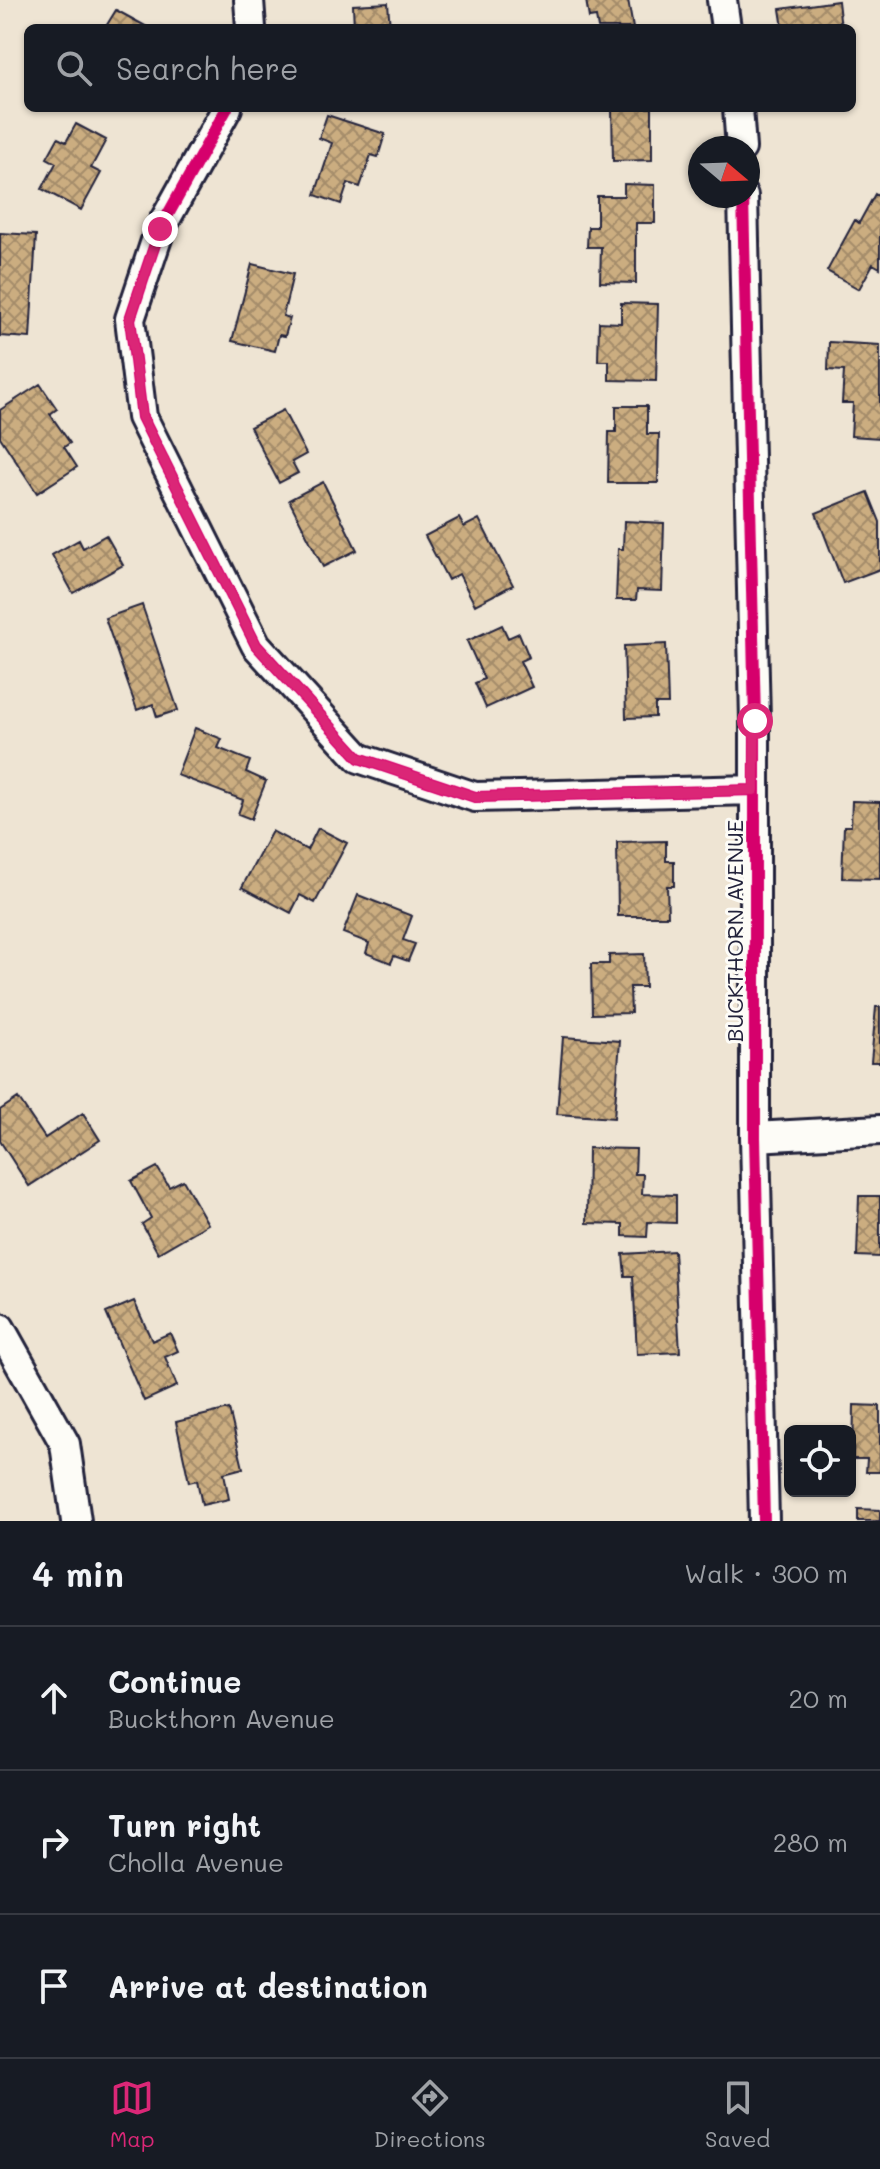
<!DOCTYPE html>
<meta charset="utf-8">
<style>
body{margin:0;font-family:Mali,sans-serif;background:#20242c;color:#f1f3f6}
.controls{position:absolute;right:24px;bottom:24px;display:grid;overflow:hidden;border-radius:12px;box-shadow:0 2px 6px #0004}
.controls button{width:72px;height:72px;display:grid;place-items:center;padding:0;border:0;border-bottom:2px solid #363941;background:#171b24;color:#f1f3f6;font:40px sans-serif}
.compass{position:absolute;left:688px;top:136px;width:72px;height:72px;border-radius:50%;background:#171b24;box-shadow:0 2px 6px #0004;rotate:109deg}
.stop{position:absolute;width:24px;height:24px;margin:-18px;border:6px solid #db2777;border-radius:50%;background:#fff}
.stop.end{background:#db2777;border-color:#fff;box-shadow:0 2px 8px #0008}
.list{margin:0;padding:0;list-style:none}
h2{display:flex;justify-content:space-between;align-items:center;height:104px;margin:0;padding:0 32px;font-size:34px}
h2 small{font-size:26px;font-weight:400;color:#9ea1a6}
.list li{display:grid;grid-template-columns:52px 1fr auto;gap:24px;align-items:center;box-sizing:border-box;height:144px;padding:0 32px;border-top:2px solid #363941}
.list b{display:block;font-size:30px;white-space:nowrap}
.list p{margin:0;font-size:26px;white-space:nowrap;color:#9ea1a6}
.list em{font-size:26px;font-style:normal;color:#9ea1a6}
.icon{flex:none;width:44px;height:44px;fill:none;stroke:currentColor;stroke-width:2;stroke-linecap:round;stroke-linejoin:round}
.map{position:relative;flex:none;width:880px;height:1521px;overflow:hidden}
.search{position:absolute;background:#171b24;box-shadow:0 2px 6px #0004;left:24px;right:24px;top:24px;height:88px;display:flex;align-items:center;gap:20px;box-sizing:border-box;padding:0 28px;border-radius:12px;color:#9ea1a6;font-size:30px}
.sheet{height:536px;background:#171b24}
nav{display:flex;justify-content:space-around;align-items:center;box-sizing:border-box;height:112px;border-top:2px solid #363941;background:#171b24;font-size:22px;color:#9ea1a6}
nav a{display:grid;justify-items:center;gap:4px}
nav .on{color:#db2777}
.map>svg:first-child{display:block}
</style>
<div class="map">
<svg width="880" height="1521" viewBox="0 0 880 1521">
<defs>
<pattern id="building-cross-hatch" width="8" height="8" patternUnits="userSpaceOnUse" patternTransform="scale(2)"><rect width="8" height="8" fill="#cbad80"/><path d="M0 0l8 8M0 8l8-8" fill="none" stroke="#a48c6a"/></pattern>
</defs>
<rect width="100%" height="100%" fill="#eee4d3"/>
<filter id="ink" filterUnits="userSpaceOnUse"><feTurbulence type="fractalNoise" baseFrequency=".0125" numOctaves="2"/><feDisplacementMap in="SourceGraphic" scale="16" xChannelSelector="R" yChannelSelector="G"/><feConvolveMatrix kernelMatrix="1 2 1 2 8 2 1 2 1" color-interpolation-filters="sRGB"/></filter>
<g filter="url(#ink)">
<path fill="url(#building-cross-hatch)" stroke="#22223b" stroke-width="2" d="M586,0H628L633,28H598L596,17L589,18Z
M838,1L841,28H783L780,9Z
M388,3L390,28H354L353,5Z
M116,10L149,28H105Z
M612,108H652V160L613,161Z
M327,115L385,134L378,157L371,155L360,187L348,183L341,204L315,195L332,143L319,138Z
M76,124L106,140L91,168L101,173L81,210L42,189L56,163L47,158L58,138L66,142Z
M624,184L655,185V223H636V283L600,282L601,247H587L588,227H597V196H624Z
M875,194L880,197V268L873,264L859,289L827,271L855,220L859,223Z
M0,233L36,235L30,338L0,336Z
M252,264L293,274L283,316L290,318L285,336L279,335L275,351L232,341Z
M621,303L658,304L656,381L609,380V361H598L599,322L621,323Z
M829,342L880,345V438L851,436L853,403H842L844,371L828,370Z
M40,384L57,409L50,414L70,443L64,447L77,467L37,493L0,437V410Z
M616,406H647V434H659L658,483H608L609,432H616Z
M283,410L306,454L292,462L298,473L279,483L250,427Z
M323,482L357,550L323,567L289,500Z
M868,492L880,522V569L843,583L816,513Z
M459,518L464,527L479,519L513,585L475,605L459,574L448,580L425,536Z
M624,521L664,523L662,591L637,590L636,600H616L618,549H623Z
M106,535L123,565L73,593L52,555L79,540L83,548Z
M142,605L178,710L157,717L153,704L137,710L105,618Z
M502,625L508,638L519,633L529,657L520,661L532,687L486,708L475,683L484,679L467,641Z
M666,644L668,704H655V717L626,718L624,646Z
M195,728L222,739L218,748L250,761L246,772L266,781L251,819L238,814L243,800L177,775Z
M852,801L880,802V879L842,878L844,826H851Z
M318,828L347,843L315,903L300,895L291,913L242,887L272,831L307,850Z
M666,841V861H674V886H667L668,916H618L617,842Z
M358,895L412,916L403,940L415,944L408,961L394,956L391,963L366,953L369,943L343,933Z
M644,954L645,987H630L631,1013L592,1014L591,964H609V955Z
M876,1007H880V1062H871Z
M563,1037L620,1041L614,1118L557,1114Z
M18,1098L45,1138L83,1113L100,1140L29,1186L0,1141V1110Z
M588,1148L636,1149L635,1174H643L642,1194L676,1195V1223L648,1222L647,1237L623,1236V1224L587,1223Z
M157,1167L169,1187L183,1180L208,1224L158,1253L142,1224L151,1218L131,1181Z
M859,1196H880V1257L857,1256Z
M674,1251L680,1352L637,1354L633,1276H625L623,1254Z
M134,1301L152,1341L170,1333L178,1351L165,1357L177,1386L144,1401L106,1313Z
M854,1405L880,1406V1472H866L867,1459H853Z
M229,1409L243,1468L224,1473L229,1499L202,1505L197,1480L189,1482L176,1422Z
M858,1509L880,1510V1521H858Z"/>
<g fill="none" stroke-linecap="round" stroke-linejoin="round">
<g stroke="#22223b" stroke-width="34">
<path id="minor" d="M249,0L251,28
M722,0L726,28
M227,108L160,229L130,319L142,417L256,645L359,758L475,797L754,790
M738,108L741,148
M743,196L755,721V1137L764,1521
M755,1137L880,1130
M0,1328L65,1444L76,1521"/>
</g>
<use href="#minor" stroke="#fdfcf7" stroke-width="28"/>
<g stroke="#fdfcf7" stroke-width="17">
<path id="cycleway" d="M227,108L160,229L130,319L142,417L256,645L359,758L475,797L754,790
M743,196L755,721V1137L764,1521"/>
</g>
<use href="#cycleway" stroke="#d6006c" stroke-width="12"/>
</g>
</g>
<g fill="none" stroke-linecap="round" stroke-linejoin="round" filter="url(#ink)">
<path stroke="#db2777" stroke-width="10" d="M160,229L130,319L142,417L256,645L359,758L475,797L754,790L755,721"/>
</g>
<g text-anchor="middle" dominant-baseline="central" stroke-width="6" stroke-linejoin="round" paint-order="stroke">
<g font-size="22" fill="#22223b" stroke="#fdfcf7">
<text transform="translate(734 931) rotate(-90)">BUCKTHORN AVENUE</text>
</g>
</g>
</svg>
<div class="controls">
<button><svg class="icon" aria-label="locate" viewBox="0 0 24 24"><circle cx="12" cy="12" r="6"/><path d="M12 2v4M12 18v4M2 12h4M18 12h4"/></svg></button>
</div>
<svg class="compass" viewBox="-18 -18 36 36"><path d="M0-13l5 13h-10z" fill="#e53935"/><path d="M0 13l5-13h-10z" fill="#9ea1a6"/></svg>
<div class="stop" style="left:755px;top:721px"></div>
<div class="stop end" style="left:160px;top:229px"></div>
<div class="search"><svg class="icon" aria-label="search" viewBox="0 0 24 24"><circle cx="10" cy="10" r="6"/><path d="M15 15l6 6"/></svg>Search here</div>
</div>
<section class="sheet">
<h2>4 min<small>Walk · 300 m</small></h2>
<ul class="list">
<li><svg class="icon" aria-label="ahead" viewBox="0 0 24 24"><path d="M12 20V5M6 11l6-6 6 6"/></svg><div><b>Continue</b><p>Buckthorn Avenue</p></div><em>20 m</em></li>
<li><svg class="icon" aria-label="right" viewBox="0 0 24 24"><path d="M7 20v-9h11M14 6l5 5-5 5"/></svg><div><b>Turn right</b><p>Cholla Avenue</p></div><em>280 m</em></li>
<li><svg class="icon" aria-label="arrive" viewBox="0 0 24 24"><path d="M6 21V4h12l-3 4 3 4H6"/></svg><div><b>Arrive at destination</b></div></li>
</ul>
</section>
<nav>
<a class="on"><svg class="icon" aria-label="map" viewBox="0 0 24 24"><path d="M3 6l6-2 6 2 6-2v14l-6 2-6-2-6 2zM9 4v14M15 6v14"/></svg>Map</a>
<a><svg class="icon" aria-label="directions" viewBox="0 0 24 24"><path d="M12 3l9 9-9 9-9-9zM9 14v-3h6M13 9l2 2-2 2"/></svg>Directions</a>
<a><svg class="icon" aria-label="saved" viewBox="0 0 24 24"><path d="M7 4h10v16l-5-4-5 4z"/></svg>Saved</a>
</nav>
